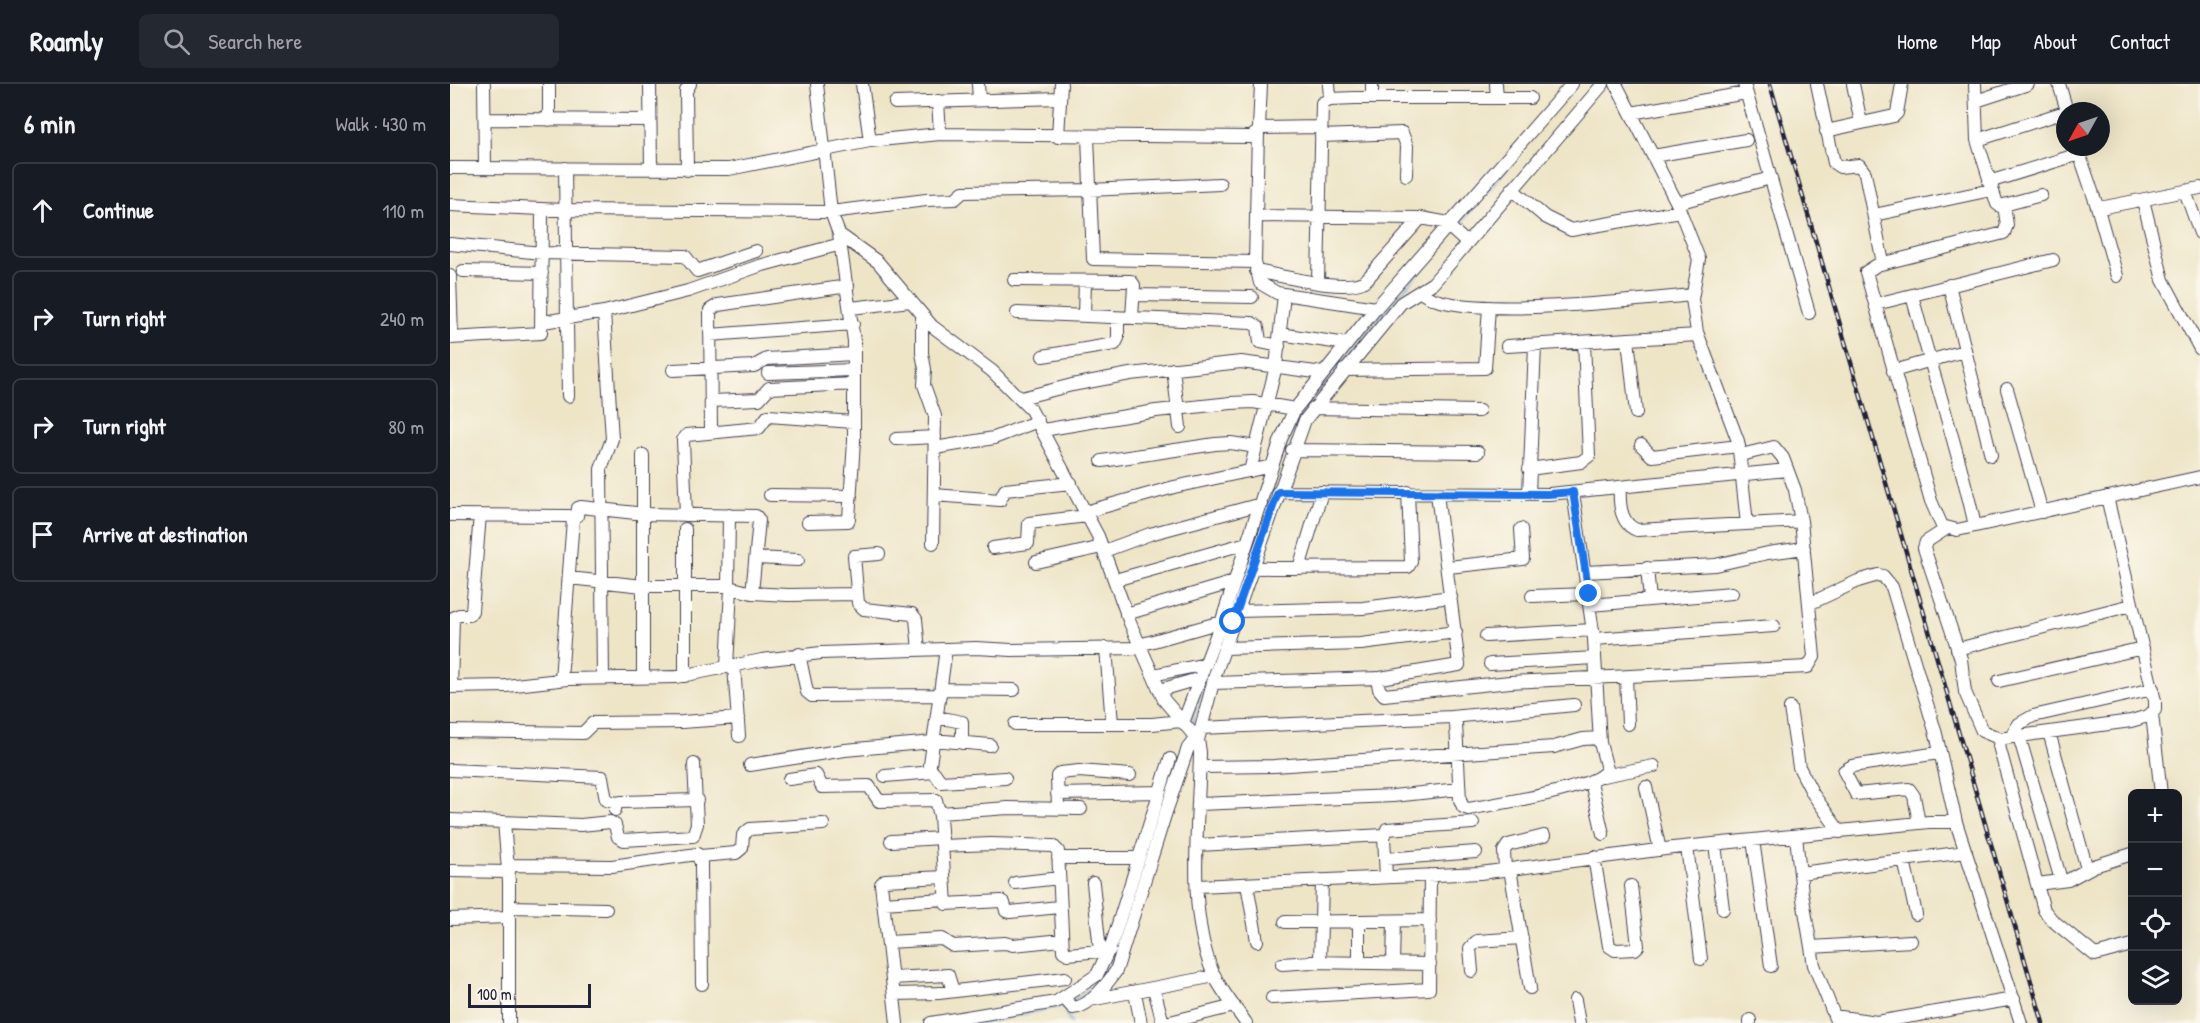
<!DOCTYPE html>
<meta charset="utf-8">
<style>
body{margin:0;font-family:"Patrick Hand",sans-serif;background:#242831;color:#f1f3f6}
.controls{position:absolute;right:18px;bottom:18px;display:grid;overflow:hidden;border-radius:9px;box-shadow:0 6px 24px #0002}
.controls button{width:54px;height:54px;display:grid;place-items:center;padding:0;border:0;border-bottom:2px solid #363941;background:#171b24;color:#f1f3f6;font:30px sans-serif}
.compass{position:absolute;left:1606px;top:18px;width:54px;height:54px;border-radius:50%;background:#171b24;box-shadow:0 6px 24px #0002;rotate:230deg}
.scale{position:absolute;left:18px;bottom:15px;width:123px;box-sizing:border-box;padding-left:6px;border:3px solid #22223b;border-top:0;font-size:16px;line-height:21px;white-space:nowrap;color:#22223b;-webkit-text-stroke:4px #fbf7ec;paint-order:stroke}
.stop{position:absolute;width:18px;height:18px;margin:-14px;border:4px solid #1a73e8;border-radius:50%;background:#fff}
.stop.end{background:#1a73e8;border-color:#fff;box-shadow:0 2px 6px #0008}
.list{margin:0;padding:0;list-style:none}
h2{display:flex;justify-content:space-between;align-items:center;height:78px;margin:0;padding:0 24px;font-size:26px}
h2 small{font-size:20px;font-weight:400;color:#9ea1a6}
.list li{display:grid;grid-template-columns:39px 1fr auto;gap:18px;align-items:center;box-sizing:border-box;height:96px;margin:0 12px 12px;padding:0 12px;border:2px solid #363941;border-radius:9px}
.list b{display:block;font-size:22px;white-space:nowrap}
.list em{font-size:20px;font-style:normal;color:#9ea1a6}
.icon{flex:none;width:33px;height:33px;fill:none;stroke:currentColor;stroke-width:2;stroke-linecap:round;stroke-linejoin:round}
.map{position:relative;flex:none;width:1750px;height:939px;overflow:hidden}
header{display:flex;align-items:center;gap:36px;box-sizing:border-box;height:84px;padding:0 30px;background:#171b24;border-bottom:2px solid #363941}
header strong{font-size:28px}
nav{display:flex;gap:33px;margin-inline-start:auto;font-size:21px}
.search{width:420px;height:54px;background:#242831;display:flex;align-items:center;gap:15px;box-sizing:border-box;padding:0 21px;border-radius:9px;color:#9ea1a6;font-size:22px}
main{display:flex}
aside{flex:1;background:#171b24}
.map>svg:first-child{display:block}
</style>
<header>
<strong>Roamly</strong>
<div class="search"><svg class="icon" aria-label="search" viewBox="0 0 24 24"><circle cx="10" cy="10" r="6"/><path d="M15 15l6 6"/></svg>Search here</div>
<nav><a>Home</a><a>Map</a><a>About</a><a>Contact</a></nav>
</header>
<main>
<aside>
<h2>6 min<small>Walk · 430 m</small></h2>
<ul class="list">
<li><svg class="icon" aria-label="ahead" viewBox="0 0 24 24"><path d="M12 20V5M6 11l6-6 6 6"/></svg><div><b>Continue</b></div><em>110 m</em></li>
<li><svg class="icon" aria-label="right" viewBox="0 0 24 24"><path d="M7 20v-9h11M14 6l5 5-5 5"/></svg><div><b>Turn right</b></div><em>240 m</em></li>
<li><svg class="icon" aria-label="right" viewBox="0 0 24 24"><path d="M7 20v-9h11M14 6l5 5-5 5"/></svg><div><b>Turn right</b></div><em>80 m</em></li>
<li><svg class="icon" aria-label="arrive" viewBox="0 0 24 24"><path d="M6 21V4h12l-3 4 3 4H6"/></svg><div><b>Arrive at destination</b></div></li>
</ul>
</aside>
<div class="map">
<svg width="1750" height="939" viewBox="0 0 1750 939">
<rect width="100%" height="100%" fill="#fbf7ec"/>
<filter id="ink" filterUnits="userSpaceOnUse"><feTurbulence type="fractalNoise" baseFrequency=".0167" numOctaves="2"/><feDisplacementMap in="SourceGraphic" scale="12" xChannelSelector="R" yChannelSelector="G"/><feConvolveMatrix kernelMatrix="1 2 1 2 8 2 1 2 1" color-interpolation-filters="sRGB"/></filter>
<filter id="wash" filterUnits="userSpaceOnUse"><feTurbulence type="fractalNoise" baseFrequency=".008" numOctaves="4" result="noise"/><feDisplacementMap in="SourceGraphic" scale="24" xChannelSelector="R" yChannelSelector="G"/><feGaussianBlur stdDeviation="1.35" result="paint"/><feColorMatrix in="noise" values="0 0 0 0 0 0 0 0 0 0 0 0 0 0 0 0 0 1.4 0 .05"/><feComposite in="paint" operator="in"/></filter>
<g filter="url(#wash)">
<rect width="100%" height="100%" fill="#eee5c7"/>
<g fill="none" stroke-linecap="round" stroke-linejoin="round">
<path stroke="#67a3d8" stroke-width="2" d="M1007,143L1067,72
M832,371L845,340L864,311L1001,150
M741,641L755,598
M677,831L681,819
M623,916C644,903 657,892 665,868
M613,923L621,939
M531,939L616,921"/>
</g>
</g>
<g filter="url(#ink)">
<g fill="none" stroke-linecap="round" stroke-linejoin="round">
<g stroke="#413f50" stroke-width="14">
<path id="minor" d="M34,0L35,84
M99,0V36
M200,0L201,85
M367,0L381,128L389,150L428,178L482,242L542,287L581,326L648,452L680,539L714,616L748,656L750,668C749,737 736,825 763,889C771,907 785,923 796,939
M412,0L420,57
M528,0L529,15
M879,0L880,15
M1046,0L1047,14
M1166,0L1227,119L1249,175L1242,215L1247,248L1288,357L1297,440
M1294,0L1359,229
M1367,0L1384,79L1390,83L1409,81L1415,89L1433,179
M1403,0L1411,39
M1525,0L1527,56L1547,120L1550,122L1591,111
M1609,0L1617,27
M922,14V0
M488,17L490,50
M1526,17L1578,0
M445,19L610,14
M1181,29L1296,9
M35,35L200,36
M809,44L870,43
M1376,47L1444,32L1447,29L1452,0
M808,48L805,178L810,199L827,209L926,224
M871,52L952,49L957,62L956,91
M608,53L611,0
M638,53L643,175L805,178
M1527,56L1615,28
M1627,63L1647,122L1655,123L1750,104
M1203,72L1296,56
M0,84L279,85L420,57L490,50L801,53L808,48L809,44L811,0
M115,84L118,312
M237,86L236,7L240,0
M1539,98L1629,70
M1062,105L1095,133L1121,146L1230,127
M1735,107L1750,149
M1693,116L1713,196L1750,265
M1227,119L1321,94
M0,121L114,126L381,128L476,116L505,115L513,108L639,106L770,100
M1554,121L1557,141L1554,149L1427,181L1416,188L1481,417L1492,442L1507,446L1750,393
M1647,122L1667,192
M1424,131L1541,106
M807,132L971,134L999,139
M997,141L1017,159
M0,160L92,169L235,172L247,187L306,167
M13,187L92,189
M806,187C830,191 898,210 916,196L971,134
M0,192L2,254
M564,196L681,197L684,201L682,234
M868,197L872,19L880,15L905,14H1080
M1499,201L1541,371
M970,207C999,239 1195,215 1242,211
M684,211L802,213
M1462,211C1482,289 1508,363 1525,442
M1426,220L1603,176
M401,224L460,217
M567,229L802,239L808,243L810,258L829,262
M472,231V269L475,285L474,301L485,332L483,459
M634,232L635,197
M93,238L154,228L238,207L309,182L391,160
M830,250L897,260
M260,251L403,240
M0,254L91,249L92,125
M1178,255L1186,329
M1057,262L1248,251
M593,272L665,260L668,254V234
M723,285L730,343
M223,286L304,282L317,275L404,270
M894,286L1035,284L1039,223
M1443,287L1514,267
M318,289L404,286
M1557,305L1592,428
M571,314L622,301L680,290L791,278L873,289
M261,317L309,315L319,304L404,300
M863,324L1029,327
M593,346L706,327L781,319L803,318L845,325
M261,348L260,226L268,221L398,202
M446,355L485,353
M1191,361L1202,372L1289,362
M485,364L544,354L588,337
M842,366L1028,368
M193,371V594
M652,377L765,360L781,359L806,363
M1079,385L1131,378L1139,372L1134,258
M800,387L826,282L834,211
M1170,403C1169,418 1170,440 1187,446L1351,437
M828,408L1099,410L1337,386
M1079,410L1085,261
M320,411L401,412
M484,411L550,416L555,406L621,399
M1657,413L1705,617V626L1698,632L1681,637L1555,654L1551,655L1549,662L1594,826L1602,836L1645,871L1682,861
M635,428L724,403L822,382
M0,431L119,432L123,435L111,595
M236,431L233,356L237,351L309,344L318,332L404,338
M121,433L127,432L128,424L131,423L195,430L306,432L309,436L302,509
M358,438L398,437L399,435L404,357V257L389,150
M1496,445L1476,458L1474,464L1511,575L1515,608L1532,647L1551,655
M543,464L578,459L579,439L637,432
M654,467L700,450L811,420
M429,470L404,472L408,519L414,525L462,530L466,535L469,566
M306,474L348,476
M586,478L652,463
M998,483L1073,475L1071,445
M802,484L958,483L961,478L958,408
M849,484L872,408
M1197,484L1200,516
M1136,488L1265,481L1318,469L1354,464
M119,494L193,502H275L302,509L338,511L407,510
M665,496L797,459
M278,503L279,431
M1082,512L1139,510
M1359,520L1408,497L1428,491L1433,492L1442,503L1486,650L1506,738L1571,939
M1140,521L1282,509
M787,527L913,524L1001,513
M676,530L784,498
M1036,552L1143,546
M1144,555L1324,542
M689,561L771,538
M656,564L662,640
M774,564L911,560L1006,548
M1507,565L1682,521
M349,570L357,608L362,612L490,611
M1040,580L1145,574
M284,582L289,652
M277,583L281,504
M703,591L756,580
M235,592V445
M1176,593L1178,640
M153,594L151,385L162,355L154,228
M927,594L929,605L934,611L1060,598L1358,583L1364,573L1351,437L1345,406L1333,374L1324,363L1291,371
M1549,597L1693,564
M763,599L930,594L1009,581L987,410
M0,603L56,602L118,595L226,593L312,576L371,569L526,564L562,566L691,564
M1,603L3,534L9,531H19L22,527L30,431
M491,605L564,606
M710,606L751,594
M1340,624L1349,683L1363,710L1390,748
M1702,630L1711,710
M487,633L512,638V659
M1002,633L1124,621
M733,639L772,536L831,355L845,325L926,224L1122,0
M565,640H702L731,637
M751,644L1002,633L1006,640L1010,716L1013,723L1018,725C1043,720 1147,706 1157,685L1150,659L1144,555L1123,408
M0,647L133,649L143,639L232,638L288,634
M1599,648L1637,785
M1569,652L1611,796
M1561,653L1569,640L1583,632L1703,605
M483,656L540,661
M748,656L765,591L855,336L951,219L983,199L1153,0
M300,681L395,666L483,658
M750,683L824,682L1104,663L1133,655L1149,654
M0,686L152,693L156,716L166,719
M479,688L496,565
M435,692L484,688L491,698L555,694
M1153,692L1204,682
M339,695L366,691L372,703L419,702L429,717L486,716L490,732L496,820L551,817L554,819L556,827L560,828L609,823
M1141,698L1153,750
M1196,703L1210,766
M607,710L709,708
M749,720L943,712L1009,705
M608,725L607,692L610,689L629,687L680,691
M165,726L166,719L172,718L247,716
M490,729L558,724L631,725
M0,736L131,741L160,738L165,741L168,753L174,756L243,752L247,740L244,680
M54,738L59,798V939
M1469,739L1464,712L1459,705L1406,710L1394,687L1402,682L1489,669
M1346,752L1352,809L1364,881L1387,939
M1303,756L1321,882
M441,757L492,754
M1265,760L1273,825
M748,761L934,751
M492,762L541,760L603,762L608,767L613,867L618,870L660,866
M1237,763L1251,875
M250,772L286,769L292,764L293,751L300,745L373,740
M1144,773L1159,862L1165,866L1185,865L1188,862L1181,802
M608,774H687
M935,775L1026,768
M1454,776L1466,830
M58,781L162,782L247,770L251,779L252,900
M1060,785L1080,904
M1055,786L1054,767L1058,761L1094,752
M0,787L59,788
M1350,789L1516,768
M936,793L934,753L937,745L1023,739
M565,799L609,794
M643,799L650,867
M797,800L807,857
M1587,800L1618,796L1644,782L1682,770
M748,802L1030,789L1223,764L1479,738H1506
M433,819L494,815
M59,823L156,825
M0,835L59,833
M835,838L980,836
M438,858L492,855L503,862L555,859L563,861L612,856
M1361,863L1461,857
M870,878L872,796
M909,878V837
M943,879L944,837
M832,880L862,878L980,880
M1022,887L1020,864L1027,857L1072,854
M442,894L498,891L503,907
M704,905L713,939
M685,909L691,939
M444,910L489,909L615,894
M614,914L623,924C640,923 657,900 666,887L716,728L738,664L746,654
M822,914L979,905L980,791
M640,916L765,892
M1125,916L1129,939
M1384,932L1427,938L1564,915
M1300,936V939
M447,939L431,800L435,796L494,793
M481,939L606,918L647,891L662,859L720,675
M716,939L784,922"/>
</g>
<use href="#minor" stroke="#fff" stroke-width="12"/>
<g stroke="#22223b" stroke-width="4.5">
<path id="rail" d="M1320,0L1593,939"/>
</g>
<use href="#rail" stroke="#fbf7ec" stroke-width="2" stroke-dasharray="7" stroke-linecap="butt"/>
</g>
</g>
<g fill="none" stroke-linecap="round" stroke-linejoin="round" filter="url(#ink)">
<path stroke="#1a73e8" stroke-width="8" d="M783,538L828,408L1098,410L1123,408L1139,510"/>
</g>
</svg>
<div class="controls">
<button>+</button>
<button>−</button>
<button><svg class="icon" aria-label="locate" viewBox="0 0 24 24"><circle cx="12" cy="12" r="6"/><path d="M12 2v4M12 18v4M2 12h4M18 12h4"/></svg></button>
<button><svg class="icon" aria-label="layers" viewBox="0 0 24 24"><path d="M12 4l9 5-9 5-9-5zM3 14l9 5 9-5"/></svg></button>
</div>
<svg class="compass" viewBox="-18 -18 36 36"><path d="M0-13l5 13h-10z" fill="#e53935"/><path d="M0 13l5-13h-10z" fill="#9ea1a6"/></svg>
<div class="scale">100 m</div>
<div class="stop" style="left:783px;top:538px"></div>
<div class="stop end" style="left:1139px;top:510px"></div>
</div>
</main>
